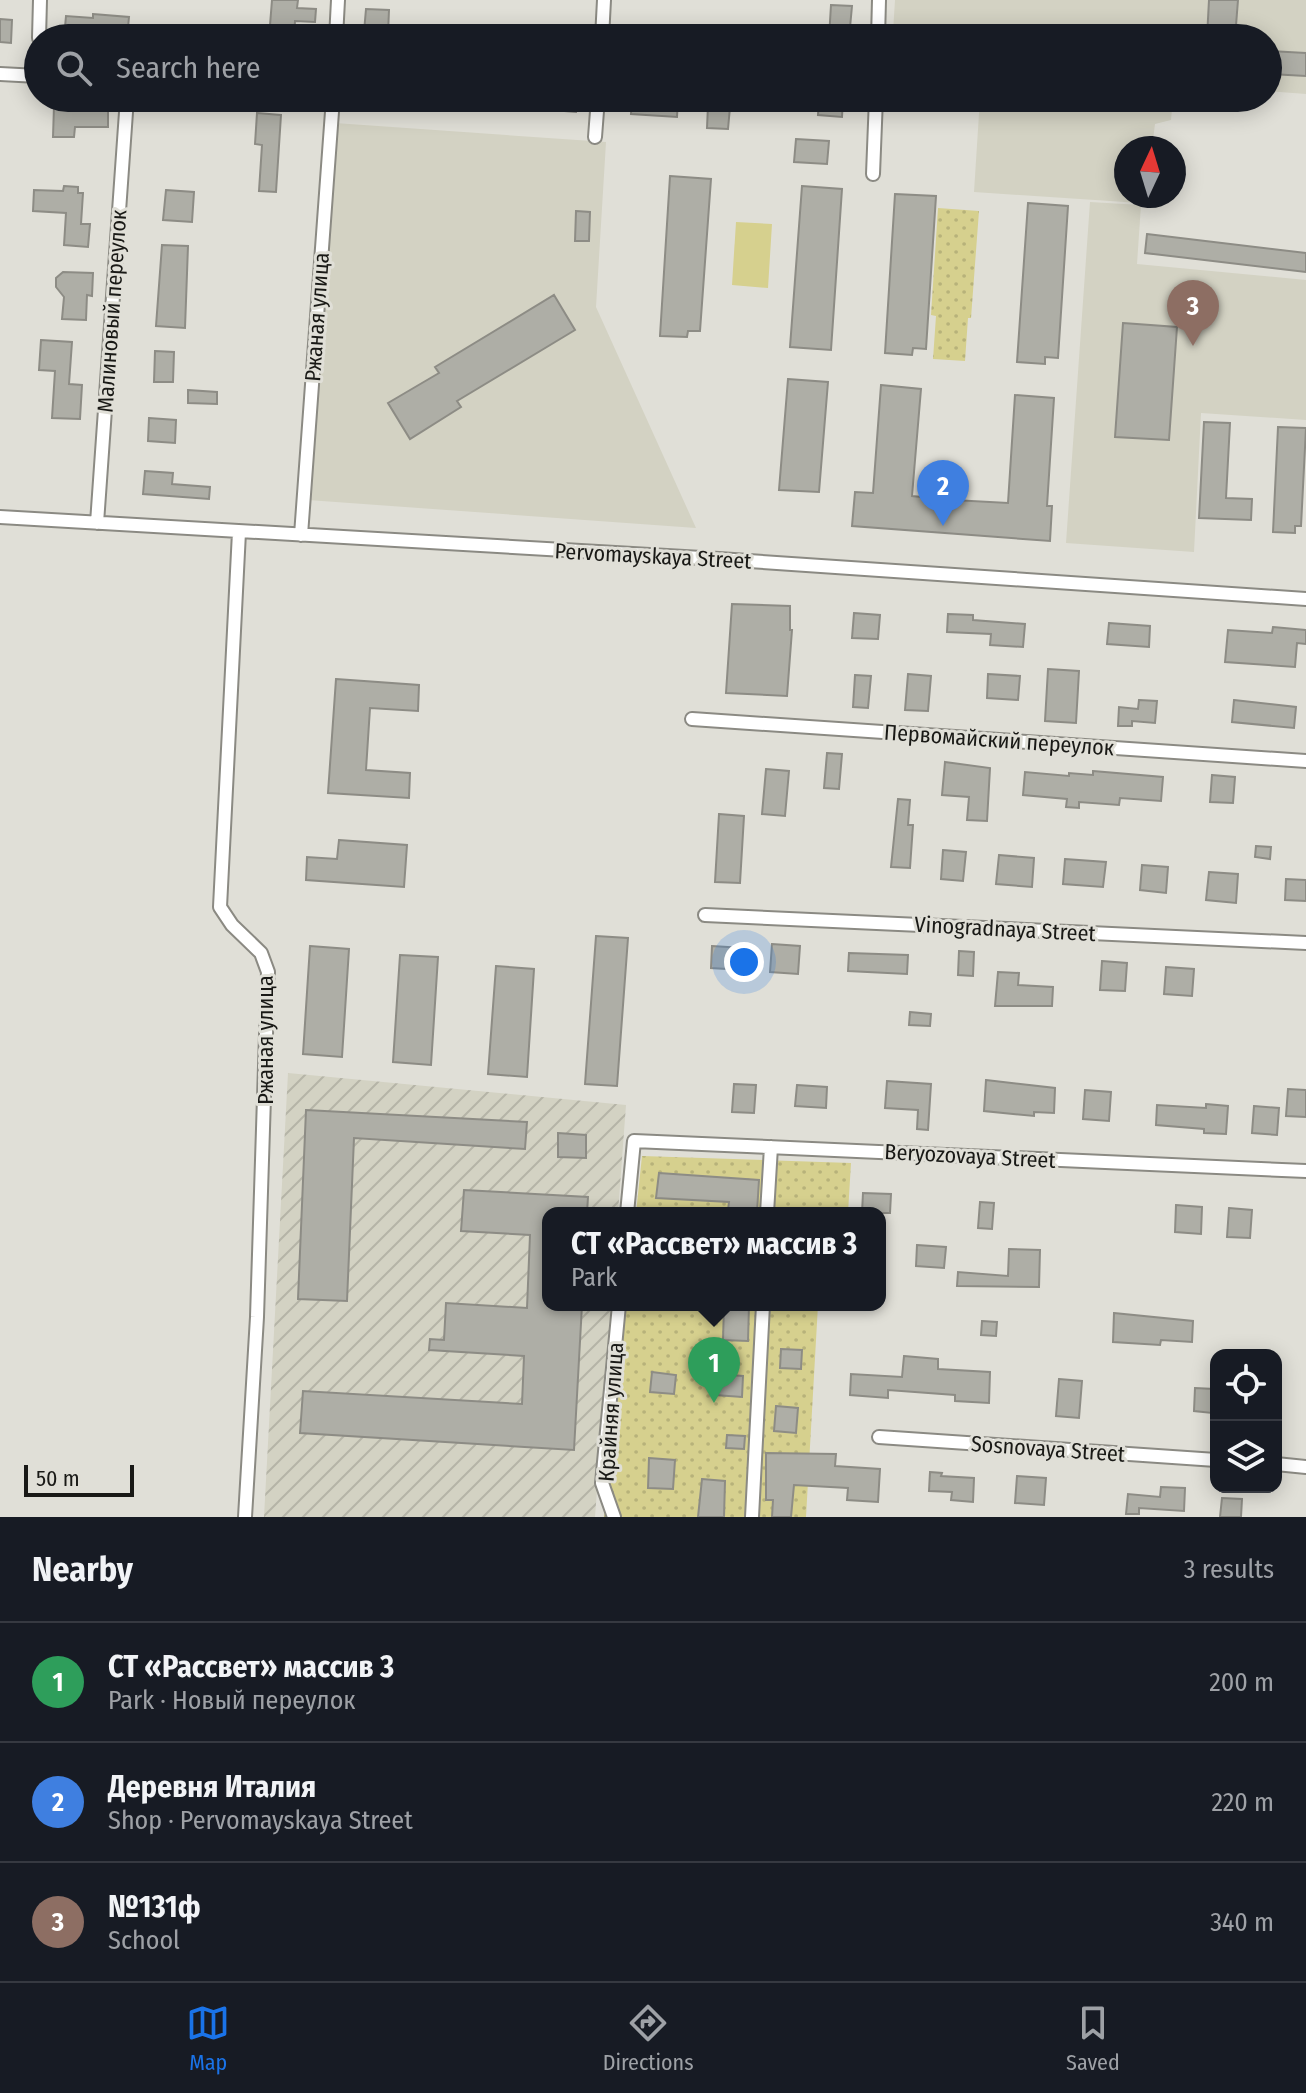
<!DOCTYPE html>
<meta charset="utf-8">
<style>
body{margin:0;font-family:"Fira Sans Condensed",sans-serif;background:#242831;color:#f1f3f6}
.controls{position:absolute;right:24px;bottom:24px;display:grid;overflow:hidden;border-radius:16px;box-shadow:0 4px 20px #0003}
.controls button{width:72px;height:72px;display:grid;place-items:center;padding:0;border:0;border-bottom:2px solid #363941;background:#171b24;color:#f1f3f6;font:40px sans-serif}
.compass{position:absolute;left:1114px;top:136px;width:72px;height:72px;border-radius:50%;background:#171b24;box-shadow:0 4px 20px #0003;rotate:4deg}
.scale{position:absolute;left:24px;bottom:20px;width:110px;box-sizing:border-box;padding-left:8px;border:4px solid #191916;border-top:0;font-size:22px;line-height:28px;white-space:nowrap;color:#191916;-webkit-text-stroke:6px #e0dfd7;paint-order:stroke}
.you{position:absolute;left:744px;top:962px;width:28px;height:28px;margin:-20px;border:6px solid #fff;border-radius:50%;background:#1a73e8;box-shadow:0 0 0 12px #1a73e833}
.badge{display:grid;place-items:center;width:52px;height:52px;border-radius:50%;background:#1a73e8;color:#fff;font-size:26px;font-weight:700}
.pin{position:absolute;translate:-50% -66px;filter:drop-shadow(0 2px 4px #0008)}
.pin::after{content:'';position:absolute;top:42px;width:28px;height:24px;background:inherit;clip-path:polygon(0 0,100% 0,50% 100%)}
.popup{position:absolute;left:542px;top:1207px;width:344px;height:104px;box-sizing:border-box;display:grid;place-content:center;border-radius:16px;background:#171b24;filter:drop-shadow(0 2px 6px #0005);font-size:26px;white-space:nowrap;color:#9ea1a6}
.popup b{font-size:30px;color:#f1f3f6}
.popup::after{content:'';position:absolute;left:50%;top:100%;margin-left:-16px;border:16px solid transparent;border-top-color:#171b24}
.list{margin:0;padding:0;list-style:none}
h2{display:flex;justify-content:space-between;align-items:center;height:104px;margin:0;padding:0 32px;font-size:34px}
h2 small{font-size:26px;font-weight:400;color:#9ea1a6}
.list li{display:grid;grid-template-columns:52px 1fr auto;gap:24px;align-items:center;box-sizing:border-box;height:120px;padding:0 32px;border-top:2px solid #363941}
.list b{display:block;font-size:30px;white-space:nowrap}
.list p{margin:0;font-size:26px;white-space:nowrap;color:#9ea1a6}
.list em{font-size:26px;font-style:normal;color:#9ea1a6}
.icon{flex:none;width:44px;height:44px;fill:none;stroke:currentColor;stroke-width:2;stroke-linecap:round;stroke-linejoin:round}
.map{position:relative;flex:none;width:1306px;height:1517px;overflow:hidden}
.search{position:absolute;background:#171b24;box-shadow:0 4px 20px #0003;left:24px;right:24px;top:24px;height:88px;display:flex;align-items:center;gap:20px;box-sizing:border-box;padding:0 28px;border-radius:44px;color:#9ea1a6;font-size:30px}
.sheet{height:464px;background:#171b24}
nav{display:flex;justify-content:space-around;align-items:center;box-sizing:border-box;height:112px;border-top:2px solid #363941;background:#171b24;font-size:22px;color:#9ea1a6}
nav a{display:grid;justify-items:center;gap:4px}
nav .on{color:#1a73e8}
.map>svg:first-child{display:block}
</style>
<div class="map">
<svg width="1306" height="1517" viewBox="0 0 1306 1517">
<defs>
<pattern id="industrial-furrows" width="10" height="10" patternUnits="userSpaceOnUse" patternTransform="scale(2)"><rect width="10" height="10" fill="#d3d2c3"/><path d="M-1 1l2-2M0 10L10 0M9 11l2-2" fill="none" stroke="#b5b4a7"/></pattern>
<pattern id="green-dots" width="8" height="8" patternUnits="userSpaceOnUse" patternTransform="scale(2)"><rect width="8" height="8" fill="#d6d08e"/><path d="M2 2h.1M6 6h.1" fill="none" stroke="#b7b27a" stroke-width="1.8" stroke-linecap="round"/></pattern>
</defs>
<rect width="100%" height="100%" fill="#e0dfd7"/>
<path fill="#d3d2c3" d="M895,0H1306V94L1268,91V38H984L893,32Z
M980,98H1173L1171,120L1155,124L1152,148H1126V196H1140V203L974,192Z
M335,123L606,142L596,307L696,528L308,500Z
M1090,202L1141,205L1137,264L1306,280V420L1201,413L1194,552L1066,543Z"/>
<path fill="url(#industrial-furrows)" d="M288,1073L626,1105L618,1213H548V1305H611L595,1517H264Z"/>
<path fill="url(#green-dots)" d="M938,208L979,211L971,318H968L965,361L933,359L936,316L931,315Z
M642,1156L851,1163L848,1213H636Z
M626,1305H818L806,1517H604Z"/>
<path fill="#d6d08e" d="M736,222L772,224L768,288L732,285Z"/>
<path fill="#aeaea6" stroke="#8d8c85" stroke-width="2" d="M272,0H298L297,8L316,9L315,22L295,21L294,38H269Z
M1209,0H1238L1235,38H1207Z
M831,5L852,6L849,38H829Z
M366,9L389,10L388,34L364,32Z
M93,14L129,17L127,38H91L92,29L65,27L66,16L93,18Z
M0,19L12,20L11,43L0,42Z
M743,26L781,29V38H742Z
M1268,51L1306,53V76L1268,74Z
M514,98H577L576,112L514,107Z
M632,98H678L677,117L631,114Z
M819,98H843L842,117L818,115Z
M708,105L730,107L728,129L707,128Z
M54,106L108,109V127H75L74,137H53Z
M257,113L281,115L276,192L259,191L262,145L255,144Z
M796,139L829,141L827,164L794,162Z
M670,176L711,179L700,331H688L687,337L660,336Z
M64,186L78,187V193H83L81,224H90L88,247L64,245L66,213L33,211L34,190L63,191Z
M802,186L842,189L831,350L790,347Z
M166,190L194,192L192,222L163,220Z
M895,194L936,196L926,349L913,348L912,355L885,353Z
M1028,203L1068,206L1058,358L1045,357V364L1017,362Z
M576,211L590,212L589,241H575Z
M1147,234L1306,253V272L1145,253Z
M162,245L188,246L185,328L156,326Z
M63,272L93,273L92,296L87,295L86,320L62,319L64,297L56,287V278Z
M554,295L575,330L457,401L461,407L410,439L388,403L439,373L435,367Z
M1123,323L1177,327L1169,440L1115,437Z
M41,340L72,342L69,384L82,385L80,419L52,418L55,371L39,370Z
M155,351L174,352L173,382H154Z
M788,379L828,382L819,492L779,490Z
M881,385L921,389L912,496L953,500L1008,503L1015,395L1054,398L1047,506H1052L1050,541L852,526L855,492L873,493Z
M188,390L217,392V404L188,403Z
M149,418L176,420L175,443L148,441Z
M1204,422L1230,423L1226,498L1252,499L1251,520L1199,518Z
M1278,427L1306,428L1301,526H1295V533L1273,532Z
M145,471L173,473L172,484L210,487L209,499L143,494Z
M732,604L790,606V630H792L787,696L726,693Z
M854,613L880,615L878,639L852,638Z
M948,614L973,615V620L1025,624L1023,647L990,645L991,634L947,632Z
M1109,623L1150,626L1149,647L1107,644Z
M1273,627L1306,630V644L1297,643L1295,667L1225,662L1228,630L1272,633Z
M1048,669L1079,671L1076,723L1045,721Z
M908,674L931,676L928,711L905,710Z
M988,674L1020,676L1018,700L987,698Z
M855,675L871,676L868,708L853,707Z
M336,679L419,685L418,711L370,708L366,770L410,773L409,798L328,793Z
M1139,700L1157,701L1155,723L1132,721V726H1118L1119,707L1138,709Z
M1234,700L1296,707L1294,728L1232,722Z
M827,753L842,754L839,789L824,788Z
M945,762L990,768L987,821L967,820L969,797L942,795Z
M766,769L789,771L785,816L762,814Z
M1093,771L1163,777L1161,801L1120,798L1119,805L1079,802V808L1066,807L1067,799L1023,795L1025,772L1069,776V773L1093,775Z
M1212,775L1235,777L1233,803L1210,802Z
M898,799L910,800L908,825H913L910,868L891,867Z
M719,814L744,816L740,883L715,882Z
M339,840L407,845L404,887L306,880L307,857L337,859Z
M1256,846L1271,847L1270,859L1255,857Z
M943,850L966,852L963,881L941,879Z
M999,855L1034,858L1032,887L996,884Z
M1065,859L1106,862L1103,887L1063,884Z
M1142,865L1168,867L1166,893L1140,890Z
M1209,872L1238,874L1236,903L1206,900Z
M1286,879L1306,880V901L1285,900Z
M596,936L628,938L617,1086L585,1084Z
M772,944L800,946L798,974L770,972Z
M310,946L349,949L342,1057L303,1054Z
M712,946L743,948L742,970L711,968Z
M959,951L974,952L973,976L958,975Z
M849,953L908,955L907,974L848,971Z
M400,955L438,957L431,1065L393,1062Z
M1102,961L1127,963L1125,991L1100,990Z
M496,966L534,969L527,1077L488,1074Z
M1166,967L1194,969L1192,996L1164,994Z
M998,972L1019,973L1018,985L1053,987L1052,1006H995Z
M910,1012L931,1014L930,1026L909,1025Z
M986,1080L1055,1088L1054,1113L1034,1112V1116L984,1111Z
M887,1081L931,1084L928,1130L917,1129L918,1110L885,1108Z
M734,1084L756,1085L754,1113L732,1112Z
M797,1085L827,1087L826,1108L795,1106Z
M1288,1089L1306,1090V1117L1286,1116Z
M1085,1090L1111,1092L1109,1121L1083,1119Z
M1206,1104L1228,1106L1226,1134L1204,1133V1129L1156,1125L1157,1105L1206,1108Z
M1254,1106L1279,1108L1277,1135L1252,1133Z
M306,1110L527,1122L525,1149L354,1138L347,1301L298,1299Z
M558,1133L586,1135V1158L558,1157Z
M659,1173L759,1180L757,1212L728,1210L729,1202L656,1198Z
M464,1190L588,1197L587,1213H548V1305H582L574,1450L300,1433L303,1391L522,1404L524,1356L429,1350L430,1339L444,1340L446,1303L527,1308L530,1235L461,1231Z
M863,1193L891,1194L890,1213H862Z
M980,1202L994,1203L992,1229L978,1228Z
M1176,1205L1202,1207L1201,1234L1175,1232Z
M1229,1208L1252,1210L1250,1238L1227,1237Z
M917,1245L946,1247L944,1268L916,1266Z
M1009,1249L1040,1250L1039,1287L957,1286L958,1272L1008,1276Z
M724,1305H749L748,1341L723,1340Z
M1114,1313L1193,1321L1192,1342L1161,1340L1160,1345L1113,1342Z
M982,1321L997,1322L996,1336L981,1335Z
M781,1349L802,1350L801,1369L780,1368Z
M904,1356L938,1359V1369L990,1372L989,1403L955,1401V1395L888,1390V1398L850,1395L851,1374L902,1377Z
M652,1372L676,1375L674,1394L650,1392Z
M716,1374L743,1376L742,1397L715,1395Z
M1059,1379L1082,1381L1079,1418L1056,1416Z
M1195,1388L1214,1389L1212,1413L1194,1411Z
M776,1406L798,1408L796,1433L774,1431Z
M727,1435L745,1436L744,1449L726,1448Z
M766,1453L836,1454L835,1466L880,1469L878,1502L847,1500L848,1488L794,1485L791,1517H772L773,1500H766Z
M649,1458L675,1460L673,1489L648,1488Z
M930,1472L942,1473L941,1476L974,1478L973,1502L951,1500L952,1492L929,1491Z
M1017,1476L1046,1478L1044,1505L1015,1503Z
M702,1479L725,1481L724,1517H698Z
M1161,1487L1185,1488L1184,1511L1139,1508V1514H1126L1128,1494L1160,1497Z
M1222,1498L1242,1499L1241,1517H1220Z"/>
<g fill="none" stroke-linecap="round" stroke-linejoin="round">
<g stroke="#8b8a83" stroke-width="16">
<path id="street" d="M39,38L40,0
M336,38L338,0
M602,38L604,0
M878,38L879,0
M0,74L38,76
M37,76L38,52
M595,137L598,98
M873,174L876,98
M0,517L719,559L1306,599
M97,523L127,98
M239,532L220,907L232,925L261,953L268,972L257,1317L245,1517
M301,535L333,98
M692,719L1306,761
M705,915L1306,943
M627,1213L634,1141L1306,1171
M767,1213L771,1147
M879,1437L1216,1460
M1276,1464L1306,1467
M614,1517L602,1483L619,1305
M752,1517L763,1305"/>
</g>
<use href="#street" stroke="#fff" stroke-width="12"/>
</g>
<g text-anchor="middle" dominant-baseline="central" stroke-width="6" stroke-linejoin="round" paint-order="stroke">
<g font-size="22" fill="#191916" stroke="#e0dfd7">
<text transform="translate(112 311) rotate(-86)">Малиновый переулок</text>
<text transform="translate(317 317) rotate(-86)">Ржаная улица</text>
<text transform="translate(653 556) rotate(3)">Pervomayskaya Street</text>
<text transform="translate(999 740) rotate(4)">Первомайский переулок</text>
<text transform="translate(1005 929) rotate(3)">Vinogradnaya Street</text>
<text transform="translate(265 1040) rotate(-90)">Ржаная улица</text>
<text transform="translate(970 1156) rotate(3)">Beryozovaya Street</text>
<text transform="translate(611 1412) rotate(-86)">Крайняя улица</text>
<text transform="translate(1048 1449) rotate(4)">Sosnovaya Street</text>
</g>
</g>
</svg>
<div class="controls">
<button><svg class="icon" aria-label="locate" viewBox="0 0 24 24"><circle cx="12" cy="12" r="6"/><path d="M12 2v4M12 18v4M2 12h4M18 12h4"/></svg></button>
<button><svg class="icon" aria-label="layers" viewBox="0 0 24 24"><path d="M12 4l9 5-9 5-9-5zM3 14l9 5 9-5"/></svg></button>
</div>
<svg class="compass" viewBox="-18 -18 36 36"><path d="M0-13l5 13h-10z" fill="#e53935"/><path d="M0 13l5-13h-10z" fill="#9ea1a6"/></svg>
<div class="scale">50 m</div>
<div class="you"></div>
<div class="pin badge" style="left:714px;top:1403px;background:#2e9e5b">1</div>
<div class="popup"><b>СТ «Рассвет» массив 3</b>Park</div>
<div class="pin badge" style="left:943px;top:526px;background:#3f7fe0">2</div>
<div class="pin badge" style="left:1193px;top:346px;background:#8d6e63">3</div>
<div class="search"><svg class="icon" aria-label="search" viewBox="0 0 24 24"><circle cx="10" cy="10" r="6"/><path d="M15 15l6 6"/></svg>Search here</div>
</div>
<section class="sheet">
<h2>Nearby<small>3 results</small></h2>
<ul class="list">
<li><span class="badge" style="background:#2e9e5b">1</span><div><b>СТ «Рассвет» массив 3</b><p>Park · Новый переулок</p></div><em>200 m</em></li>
<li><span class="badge" style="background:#3f7fe0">2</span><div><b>Деревня Италия</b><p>Shop · Pervomayskaya Street</p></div><em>220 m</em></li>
<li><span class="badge" style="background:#8d6e63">3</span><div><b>№131ф</b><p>School</p></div><em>340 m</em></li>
</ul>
</section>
<nav>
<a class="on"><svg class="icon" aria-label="map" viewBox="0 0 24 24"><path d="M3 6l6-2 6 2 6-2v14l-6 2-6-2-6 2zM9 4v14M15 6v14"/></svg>Map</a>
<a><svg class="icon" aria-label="directions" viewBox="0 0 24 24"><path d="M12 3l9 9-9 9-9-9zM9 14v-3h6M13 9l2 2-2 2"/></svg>Directions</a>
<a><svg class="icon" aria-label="saved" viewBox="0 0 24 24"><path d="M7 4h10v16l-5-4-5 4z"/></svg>Saved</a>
</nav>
